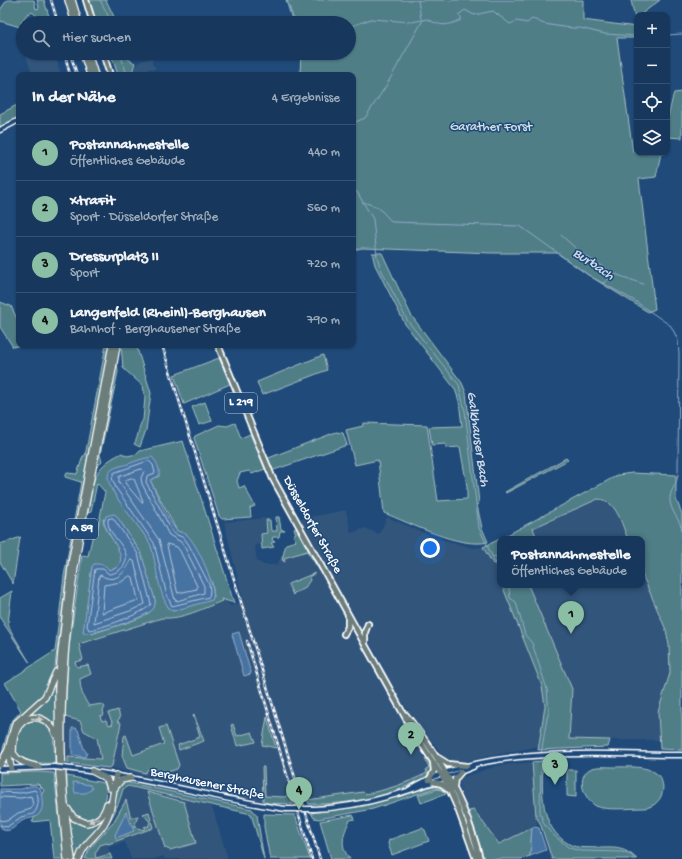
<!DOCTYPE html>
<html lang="de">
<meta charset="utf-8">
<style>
body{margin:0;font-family:"Gochi Hand",sans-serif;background:#203f62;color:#f1f3f6}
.controls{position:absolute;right:12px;top:12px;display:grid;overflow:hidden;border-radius:8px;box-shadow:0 1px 3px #0004}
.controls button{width:36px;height:36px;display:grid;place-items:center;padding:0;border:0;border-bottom:1px solid #365272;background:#17385c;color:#f1f3f6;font:20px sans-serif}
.you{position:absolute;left:430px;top:548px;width:14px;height:14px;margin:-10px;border:3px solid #fff;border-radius:50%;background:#1a73e8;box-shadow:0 0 0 6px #1a73e833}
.badge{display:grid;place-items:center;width:26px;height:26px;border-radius:50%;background:#8abfa5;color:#111;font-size:13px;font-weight:700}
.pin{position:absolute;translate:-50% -33px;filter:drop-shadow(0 1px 2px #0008)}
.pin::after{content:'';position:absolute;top:21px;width:14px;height:12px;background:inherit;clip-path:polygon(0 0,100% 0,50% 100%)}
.popup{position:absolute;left:497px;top:536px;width:148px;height:52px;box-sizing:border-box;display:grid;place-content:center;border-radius:8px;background:#17385c;filter:drop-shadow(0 1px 3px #0005);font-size:13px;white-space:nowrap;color:#9eacbb}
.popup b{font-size:15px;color:#f1f3f6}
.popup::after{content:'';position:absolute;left:50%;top:100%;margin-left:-8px;border:8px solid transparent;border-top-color:#17385c}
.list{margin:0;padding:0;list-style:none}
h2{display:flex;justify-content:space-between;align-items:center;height:52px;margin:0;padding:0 16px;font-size:17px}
h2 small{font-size:13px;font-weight:400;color:#9eacbb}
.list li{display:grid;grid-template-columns:26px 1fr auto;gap:12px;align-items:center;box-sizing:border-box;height:56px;padding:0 16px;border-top:1px solid #365272}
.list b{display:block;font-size:15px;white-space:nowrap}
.list p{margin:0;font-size:13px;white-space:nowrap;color:#9eacbb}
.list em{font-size:13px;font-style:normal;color:#9eacbb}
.icon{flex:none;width:22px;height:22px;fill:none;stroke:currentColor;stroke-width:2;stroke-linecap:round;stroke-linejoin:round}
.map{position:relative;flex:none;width:682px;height:859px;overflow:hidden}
.search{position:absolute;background:#17385c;box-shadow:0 1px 3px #0004;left:16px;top:16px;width:340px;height:44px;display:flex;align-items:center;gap:10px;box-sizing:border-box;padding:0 14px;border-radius:22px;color:#9eacbb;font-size:15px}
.panel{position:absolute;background:#17385c;box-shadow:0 1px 3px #0004;left:16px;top:72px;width:340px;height:276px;border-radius:8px}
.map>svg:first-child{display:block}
</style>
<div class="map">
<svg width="682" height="859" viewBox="0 0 682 859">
<rect width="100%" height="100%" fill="#1f4a7a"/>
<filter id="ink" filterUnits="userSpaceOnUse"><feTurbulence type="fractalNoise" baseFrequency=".025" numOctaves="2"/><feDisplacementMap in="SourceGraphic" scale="8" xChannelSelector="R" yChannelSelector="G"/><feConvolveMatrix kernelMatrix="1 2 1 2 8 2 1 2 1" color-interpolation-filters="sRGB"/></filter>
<g filter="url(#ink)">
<path fill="#31547b" d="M28,53H55L61,75H32L26,56Z
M153,57L152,64L156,68L153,70L151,68L141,75H136L133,72L139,62Z
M598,499L607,501L614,508L628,539H510Z
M346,510L351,533L365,528L379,534L387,517L436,538L474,548L500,544V585H642V574L666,630L669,645L670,673L658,712L659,740H569L467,761L451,760L444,757L398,697L385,674L382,665L299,519Z
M265,518L267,533L262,544L255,545L257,561L264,565H277L281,556L308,549L425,759L429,767L426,769L427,773L408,782L374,793L365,794L363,792L322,799L281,801L252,800L95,764L66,761L65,717L69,647L162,618H170L199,610L222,601H226L231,606L243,601L224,522Z
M532,762L537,825L499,844L474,810L469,811L460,789V778L496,766Z
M128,786L212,806L228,859H165L163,856L155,859H131L125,842L108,847L112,859H84L94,842L110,823L119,807L123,789Z"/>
<path fill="#507e87" stroke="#a8bec3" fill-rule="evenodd" d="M7,0H34L36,9L39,8L37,0H44L51,23H33L38,17L32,12L30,14L28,13L21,22L23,24L20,27L0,21V10Z
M87,0H106L117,23H95Z
M286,0H583V20L637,27V38H617L633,153L637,151V153H661L656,177L639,179L655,309L648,312L588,275L557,253H492L362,248L353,250V75H300L301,53H349V23H293Z
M631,0H660L640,15H637L635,19Z
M104,53H127L129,60L135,63L132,73L133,75H118L111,54L105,55Z
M682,92V138L667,137V122L673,96L674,93Z
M19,104V118L0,129V114Z
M372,253H382L411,315L462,383L466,393L479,502L477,505L482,528L488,542C460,549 410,523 384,513L378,460L355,465L346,430L363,426L364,423L427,425L438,501L467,499V486L460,447L446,448V444L432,445L429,427L462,426L459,401L455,389L405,324L375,265Z
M0,302L11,306L19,323L20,345L13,347L0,327Z
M106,345H109L83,482L66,580L54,674L43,696L14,722L5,752L0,760L10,723L21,711L5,683L55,651L64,576L81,482L65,477L67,473L77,474L83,456H85Z
M121,345H136L151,393L146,430L140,447L134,444C139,437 138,426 143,420L145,397L143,386L123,368Z
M323,355L327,370L262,395L257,382Z
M219,358L230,384L184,404L174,375Z
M117,359L118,372L100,455L102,462L95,469Z
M205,402L212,421L199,425L192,407Z
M235,423L241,438L250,434L265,469L252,474L249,471L240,473L237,481L239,488L244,486L255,506L250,508L251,517L222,519L219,516L194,438L195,436L219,425L227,426Z
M336,432L343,433L347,445L271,471L266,459Z
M183,441L234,603L221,599L222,601C204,608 181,620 162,618L79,644L83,660L75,662L77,667L88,665L91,674L80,679C80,689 83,698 89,706L102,704L105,707L103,711L104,715L100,716L102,721L106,720L109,725L113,724L108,713L118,710L120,718L117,721L121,723L112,766L108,768L68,763V757L101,759L97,738L84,731L80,721L65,717L69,647L82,555L88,556L93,534L98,527L105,492L97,483L91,512L88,513C93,482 91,468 122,453L127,456L137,454L140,451ZM148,458L159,474V476L150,480L177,531L187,535L212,583L214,597L173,611L169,609L164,597L151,544L112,490V470ZM103,519L122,524L141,553L155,600C155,604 155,608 151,611C140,621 107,628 92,634L88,598L92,567L109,570L116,568C132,555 105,537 103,519Z
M566,458L568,460L506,493L505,492Z
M632,473L676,475V499L682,514V750L660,749L658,712L670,673L669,645L666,630L642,574V539H628C621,524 617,500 598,499L533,528L537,539H532L525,536L518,539H500L618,475Z
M276,517H279L281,529L285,531H280L279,537H273L272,540L275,542L271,543L274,547L262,549L261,534L267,533L266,520H270L271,531H277Z
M296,528L320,571L307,551L284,558L285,562L282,560L286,544L296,541L293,535L296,533L294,529Z
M21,537L20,538L13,584L0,562V544Z
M500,539V562L493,564L483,547Z
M315,573L309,577L310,580L304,589L294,593L293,595L288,584Z
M502,585H528L572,689L569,739L610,740L608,747L538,750L545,706L542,686Z
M12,591L8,623L11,631L30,663L0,618V598Z
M57,678L55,728L44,718L22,721L16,728L51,690Z
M193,715H194L204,741L179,750L178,745L200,737Z
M267,717L276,748L262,745Z
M40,719L53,731L55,763C40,764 24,763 14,750L19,730L28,720Z
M233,724L237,736L252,732L256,742L237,746L231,725Z
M166,726L179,765L177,769L164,773L148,769L145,773L127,768L122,756L124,736L126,735L133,755L164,744L159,728Z
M426,758C431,765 433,769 428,776C392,796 350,805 309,804L307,800L363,792L365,794C387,790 407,783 427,773L426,769L429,767L425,759Z
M543,761C542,791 539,827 569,844C577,849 589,847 597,848C615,848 623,846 637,859H552L540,823L536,817L532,762Z
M262,767H264L265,796L285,797L290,792L293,804L267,803L263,801Z
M614,767C626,767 647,765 657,774C670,787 660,808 643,808C631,808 606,811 596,806C583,799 575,775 592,768C598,766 608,767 614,767Z
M567,770H576V797L567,796Z
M38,772L54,773L64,859H54L50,820L32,822L42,805L41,796L44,790L38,784L0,786V773Z
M67,776L104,783C110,793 104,808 99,817C94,818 88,821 83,821C64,819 67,789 67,776Z
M112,781L106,817L78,859H74L68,814L90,824L108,807Z
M125,782L252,809L257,815L264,859L251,814L128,786L123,789C117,812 109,824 94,842L95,836L102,828L117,786Z
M433,786H439L445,790L435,788L373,809L319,819L314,818L311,813L365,806Z
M437,789L442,790L446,794L421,803L418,795Z
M147,792L184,802L196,843L170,850L165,848Z
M126,800L131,818L138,816L134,827L144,830L145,826L148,827L150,822L143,814L149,812L153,828L108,844L107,843L100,845L95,854L96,858L110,854L112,859H85L90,848L113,823Z
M474,810L499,844L532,828L530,856L521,859H484L469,811Z
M264,814L295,815L310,859H270L264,827Z
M353,815L355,819L350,820C343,834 339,846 350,859H331L320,821Z
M422,828L425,830L429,841L392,855L388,844L389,840Z"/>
<path fill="#4773a2" stroke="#91abc7" d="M152,457C157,462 160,469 159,476L150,480C157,494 166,518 176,530C179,533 184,532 187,535C196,542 219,591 212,600L173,611C159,604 156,561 151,546C145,530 101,487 109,473C112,467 122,466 128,464C136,461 144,458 152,457Z
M114,514L116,515L141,553L155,600C155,604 155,608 151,611C143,618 92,635 83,633L92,567L94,564C100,564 106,564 109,570L116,568C130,556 108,538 104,522L106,516Z
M239,632L251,674L244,676L232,634Z
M72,728H76L78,730L84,749L87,753L85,757L72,755Z
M73,782L90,785L92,789L86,793H75Z
M31,786H36L41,789C41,796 44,805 41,811C37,820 28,817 22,821C16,825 11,833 3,830L0,826V789H21Z
M126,812L134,831L116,838L115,835Z
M535,827L539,828L546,850L530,856L532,828Z"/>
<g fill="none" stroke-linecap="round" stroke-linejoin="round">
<path stroke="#b5c7da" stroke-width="1" d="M149,461L153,465L155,473L147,476L146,482L173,533L184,538L189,545L209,584L210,591L209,597L172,606L167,596L154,543L116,488L112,478L114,473Z
M142,469L144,471L141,478L142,484L169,535L181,542L185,548L204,586V593L177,601L175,600L159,540L119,482V477Z
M132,478L134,479L143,501L142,503L125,483L126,480Z
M113,518L138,554L151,604C146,613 99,629 89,630L87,626L95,569H103L109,574C119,573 130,564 125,552C121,541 106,532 108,519Z
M167,544L177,547L180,551L197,586V589L178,593Z
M131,560L134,561L145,604L130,611L94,623L99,576L101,575C115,585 126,572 131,560Z
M130,576L133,577L138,600L102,613L104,585L121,582Z
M0,792L21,793L35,790C40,796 39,809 33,814L21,817L7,827L0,825
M0,797L21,798L31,796L33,805L31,809L18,813L7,821L0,820"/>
<path stroke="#91abc7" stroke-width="1" d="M100,0L112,23
M287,0L295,23
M418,0L421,19
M349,27L371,19L412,22L427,19C442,27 446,26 461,20V17L458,15L465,10L474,15L493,11L510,24L517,21L527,23L532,19C536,20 538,21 541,23C548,25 574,29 580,28L605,34L637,36
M667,35L682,34
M120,53L127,75
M353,123L365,118L386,86L423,20
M353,190L357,192L373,219L377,257L381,269L407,320L459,385L465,411L479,528L500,573
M363,202L378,207L392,222L520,226L590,276L635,301L671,326L678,340L679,355L678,472
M561,235L581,253L614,274
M603,283L615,274L643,284
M678,474C678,484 669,490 670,501C671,512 680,519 682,530
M493,556L500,558
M505,585L509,588L510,598L516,602L525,635L532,643L547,689L549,713L547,718L541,754
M541,757L540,812L544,824L551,833L569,848L581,851L622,852L631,855L635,859"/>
<g stroke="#fff" stroke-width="7">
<path id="secondary" d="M0,130L19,120
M0,769L54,767
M73,769C145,777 215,799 286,809
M409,790C480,744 600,755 682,755
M314,809C369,807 422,787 473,767"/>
</g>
<g stroke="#fff" stroke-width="8">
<path id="primary" d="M86,0L93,23
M103,53L110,75
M218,345L273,479L409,724L446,782L458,809L476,859
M344,634L348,627V615
M365,643V632L368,624
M406,715C440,757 467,806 480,859
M437,757L448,764L467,766
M429,780L434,771L433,762
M433,782L442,784L447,789
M454,786L455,779L461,772"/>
</g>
<g stroke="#fff" stroke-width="8">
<path id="highway" d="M68,0L75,23
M72,0L79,23
M83,53L90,75
M88,53L95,75
M8,751L11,768
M0,765L8,750L15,724L45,697L56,672
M39,767C28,764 19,763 13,753C13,745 14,733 19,726C31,710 51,719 56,735
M92,771L107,779L110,788
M114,789L121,780L131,778
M67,808L74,818L86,823C98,821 104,816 107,804
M67,859L59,774L58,687L61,653L72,559L112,345
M72,859C54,756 62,649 78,547C89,479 106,412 117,345
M79,859C84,842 96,837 104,824C113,810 113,790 116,775"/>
</g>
<use href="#secondary" stroke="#1f4a7a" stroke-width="4"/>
<use href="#primary" stroke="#6c7e7c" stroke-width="4.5"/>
<use href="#highway" stroke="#6c7e7c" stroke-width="5.5"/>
<g stroke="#fff" stroke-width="2.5">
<path id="rail" d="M51,0L58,23
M70,53L77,75
M66,59L70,75
M162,345L320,859
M247,641L312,859"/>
</g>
<use href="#rail" stroke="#1f4a7a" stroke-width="1" stroke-dasharray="3" stroke-linecap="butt"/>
<g stroke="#fff" stroke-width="7" stroke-linecap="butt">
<path id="secondary-bridge" d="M54,767L73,769
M286,809H314"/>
</g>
<use href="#secondary-bridge" stroke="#1f4a7a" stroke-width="4"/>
</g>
<defs><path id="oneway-solid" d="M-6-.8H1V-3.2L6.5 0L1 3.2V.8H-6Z"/></defs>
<g fill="#ccd2d1">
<use href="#oneway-solid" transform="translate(37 719) rotate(6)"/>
<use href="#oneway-solid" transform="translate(94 820) rotate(157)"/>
</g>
</g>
<g text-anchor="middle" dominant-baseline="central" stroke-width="3" stroke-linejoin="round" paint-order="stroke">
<g fill="#1f4a7a" stroke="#bcc9d7" stroke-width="1">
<rect x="225" y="393" width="32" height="20" rx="3"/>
<rect x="66" y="519" width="32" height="20" rx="3"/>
</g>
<g font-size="12" font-weight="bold" fill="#fff">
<text x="241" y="403">L 219</text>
<text x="82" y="529">A 59</text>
</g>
<g font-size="13" fill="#d3dfe1" stroke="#1f4a7a">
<text x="491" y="127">Garather Forst</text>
</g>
<g font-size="13" fill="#fff" stroke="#1f4a7a">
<text transform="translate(312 525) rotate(61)">Düsseldorfer Straße</text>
<text transform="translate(207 784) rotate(12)">Berghausener Straße</text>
</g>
<g font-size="14" font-style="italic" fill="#d1dce8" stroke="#1f4a7a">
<text transform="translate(593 265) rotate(34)">Burbach</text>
<text transform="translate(477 439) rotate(82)">Galkhauser Bach</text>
</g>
</g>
</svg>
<div class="controls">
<button>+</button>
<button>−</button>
<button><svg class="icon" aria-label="locate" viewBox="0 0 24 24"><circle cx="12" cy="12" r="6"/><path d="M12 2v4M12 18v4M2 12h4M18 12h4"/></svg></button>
<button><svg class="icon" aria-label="layers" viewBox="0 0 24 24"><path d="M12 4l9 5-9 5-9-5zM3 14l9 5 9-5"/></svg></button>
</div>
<div class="you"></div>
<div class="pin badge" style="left:571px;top:634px">1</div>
<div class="popup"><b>Postannahmestelle</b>Öffentliches Gebäude</div>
<div class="pin badge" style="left:411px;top:755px">2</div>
<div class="pin badge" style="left:555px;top:785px">3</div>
<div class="pin badge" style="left:299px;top:810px">4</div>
<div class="search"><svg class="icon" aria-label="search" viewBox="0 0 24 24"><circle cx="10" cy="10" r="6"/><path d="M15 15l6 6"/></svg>Hier suchen</div>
<section class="panel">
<h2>In der Nähe<small>4 Ergebnisse</small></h2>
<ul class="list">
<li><span class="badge">1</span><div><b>Postannahmestelle</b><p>Öffentliches Gebäude</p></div><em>440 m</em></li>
<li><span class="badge">2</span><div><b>XtraFit</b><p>Sport · Düsseldorfer Straße</p></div><em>560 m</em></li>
<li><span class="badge">3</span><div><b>Dressurplatz II</b><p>Sport</p></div><em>720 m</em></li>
<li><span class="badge">4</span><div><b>Langenfeld (Rheinl)-Berghausen</b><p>Bahnhof · Berghausener Straße</p></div><em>790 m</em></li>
</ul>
</section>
</div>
